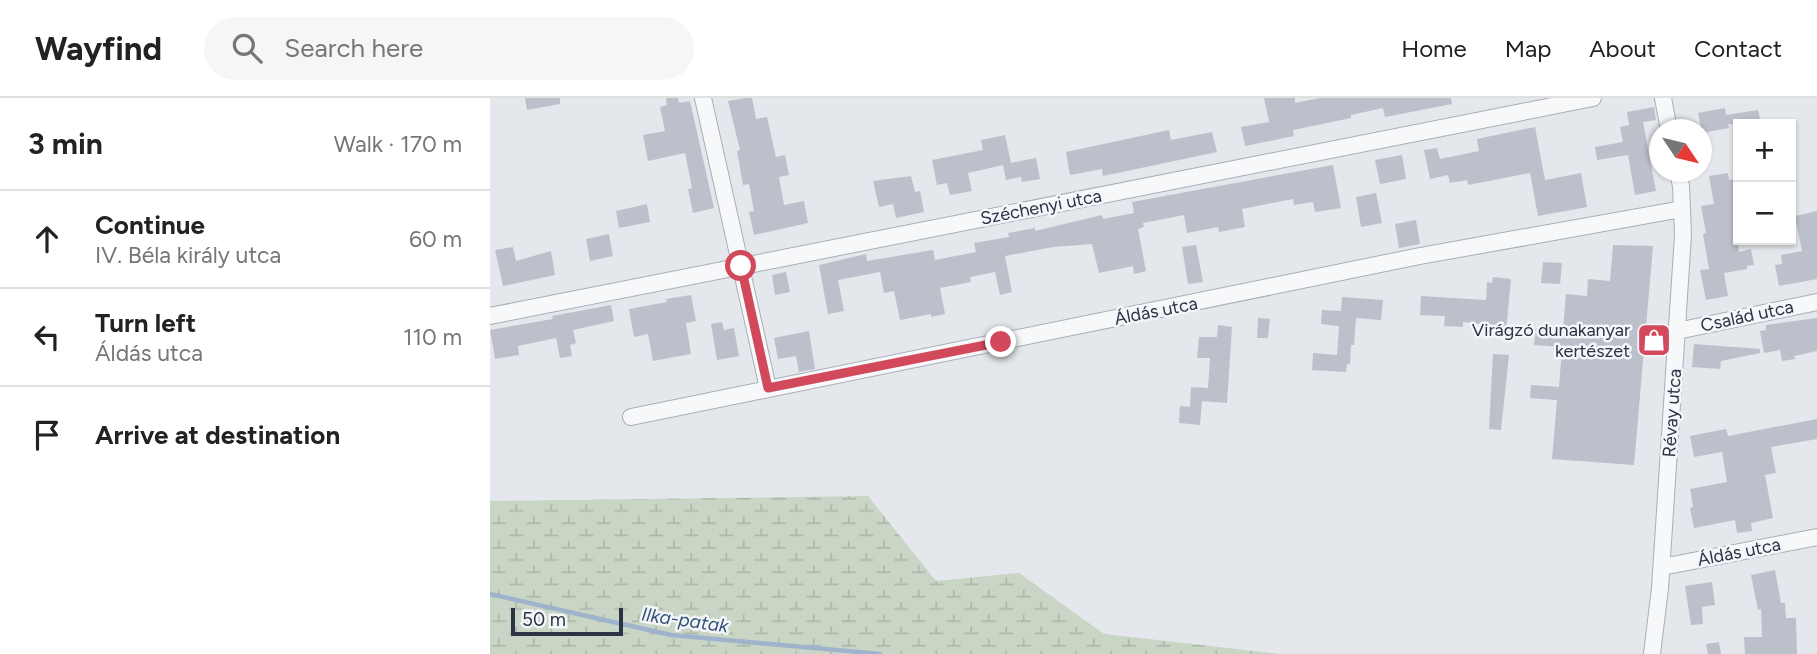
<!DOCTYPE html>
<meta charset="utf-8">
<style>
body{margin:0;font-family:Figtree,sans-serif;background:#f6f6f6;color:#222}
.controls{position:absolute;right:21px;top:21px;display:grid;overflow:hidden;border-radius:0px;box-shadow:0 2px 5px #0004}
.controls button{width:63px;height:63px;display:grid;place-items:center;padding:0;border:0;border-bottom:2px solid #e0e0e0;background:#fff;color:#222;font:35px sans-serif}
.compass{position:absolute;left:1159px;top:21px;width:63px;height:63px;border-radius:50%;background:#fff;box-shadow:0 2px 5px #0004;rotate:125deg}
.scale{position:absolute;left:21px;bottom:18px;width:112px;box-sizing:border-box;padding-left:7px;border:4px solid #2b3445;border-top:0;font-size:19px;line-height:24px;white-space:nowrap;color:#2b3445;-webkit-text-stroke:5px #f4f6f9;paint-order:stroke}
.stop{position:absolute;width:21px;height:21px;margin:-16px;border:5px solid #d1495b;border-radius:50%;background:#fff}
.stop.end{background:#d1495b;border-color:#fff;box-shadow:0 2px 7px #0008}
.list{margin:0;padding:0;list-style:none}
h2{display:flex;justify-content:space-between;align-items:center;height:91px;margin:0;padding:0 28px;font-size:30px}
h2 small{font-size:23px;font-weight:400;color:#767676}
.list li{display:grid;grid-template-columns:46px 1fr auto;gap:21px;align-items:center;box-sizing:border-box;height:98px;padding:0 28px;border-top:2px solid #e0e0e0}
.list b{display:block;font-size:26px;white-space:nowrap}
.list p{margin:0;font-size:23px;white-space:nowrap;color:#767676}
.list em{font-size:23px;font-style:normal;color:#767676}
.icon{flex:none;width:38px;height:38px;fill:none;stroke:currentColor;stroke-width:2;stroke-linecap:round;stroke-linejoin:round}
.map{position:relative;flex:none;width:1327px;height:556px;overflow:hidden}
header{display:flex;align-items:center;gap:42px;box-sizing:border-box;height:98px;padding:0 35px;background:#fff;border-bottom:2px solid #e0e0e0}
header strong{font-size:33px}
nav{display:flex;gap:38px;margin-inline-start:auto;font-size:24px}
.search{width:490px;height:63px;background:#f6f6f6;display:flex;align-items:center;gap:18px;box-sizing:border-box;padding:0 24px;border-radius:38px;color:#767676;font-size:26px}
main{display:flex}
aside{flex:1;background:#fff}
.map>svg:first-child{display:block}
</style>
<header>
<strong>Wayfind</strong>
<div class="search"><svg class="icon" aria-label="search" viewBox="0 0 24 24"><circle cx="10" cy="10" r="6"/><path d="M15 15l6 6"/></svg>Search here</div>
<nav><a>Home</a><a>Map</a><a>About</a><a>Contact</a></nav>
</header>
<main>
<aside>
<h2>3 min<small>Walk · 170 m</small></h2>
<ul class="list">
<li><svg class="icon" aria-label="ahead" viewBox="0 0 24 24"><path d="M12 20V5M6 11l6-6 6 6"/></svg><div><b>Continue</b><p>IV. Béla király utca</p></div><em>60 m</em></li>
<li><svg class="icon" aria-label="left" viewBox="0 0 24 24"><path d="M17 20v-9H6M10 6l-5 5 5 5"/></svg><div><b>Turn left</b><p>Áldás utca</p></div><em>110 m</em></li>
<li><svg class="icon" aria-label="arrive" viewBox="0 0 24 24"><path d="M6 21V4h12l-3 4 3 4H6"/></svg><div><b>Arrive at destination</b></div></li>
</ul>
</aside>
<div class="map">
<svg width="1327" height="556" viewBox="0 0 1327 556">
<defs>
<pattern id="wetland-marsh" width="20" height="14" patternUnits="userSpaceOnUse" patternTransform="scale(1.75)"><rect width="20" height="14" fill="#c9d6c5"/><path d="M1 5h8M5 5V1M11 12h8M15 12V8" fill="none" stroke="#adb8ab"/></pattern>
</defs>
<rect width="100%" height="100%" fill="#e4e7ec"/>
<path fill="url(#wetland-marsh)" d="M378,398L446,483L529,475L614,536L790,556H0V403Z"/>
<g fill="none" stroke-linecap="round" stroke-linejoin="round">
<path stroke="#9fb4cc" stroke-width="4.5" d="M0,496L181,537L390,556"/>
</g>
<path fill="#bbc0ca" d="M35,0H70V6L37,12Z
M176,0H188L189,5L200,3L224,110L203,115L198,91L202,90L195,55L158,63L153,37L175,33L170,9L177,7Z
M255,0H262L266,21L277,19L286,59L295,57L299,77L289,79L294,107L314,103L318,125L264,137L259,114L264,113L259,86L253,87L247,53L250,52L238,3Z
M774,0H805V5L830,0H961L962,6L895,19L893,10L861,17V20L803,32L804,38L755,48L751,29L779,24Z
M1164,9L1166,22L1153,24L1166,93L1145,97L1138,57L1107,62L1105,49L1133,44L1130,29L1139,27L1137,14Z
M1235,10L1236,17L1268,12L1271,26H1238L1239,30L1212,35L1208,15Z
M1045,29L1055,82L1091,75L1097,109L1048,118L1040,75L978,87L977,82L960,85L958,77L940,81L934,52L947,50L950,61L989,53L987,41Z
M679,32L681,42L722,34L727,54L613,78L612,71L580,77L576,54Z
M515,37L521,65L546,60L550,81L532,84L531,79L516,82L513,67L478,75L482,93L460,97L457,85L447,87L442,62L493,52L491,42Z
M912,57L916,81L890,86L885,62Z
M843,67L851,110L825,114L823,104L804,107L803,101L752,111L755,129L729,134L728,129L697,135L694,117L653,125L654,129L648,131L656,173L644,176L643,168L609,175L602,146L563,149L515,158L522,194L510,197L505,174L480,179L481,184L450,190L455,216L441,219V216L410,222L404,193L394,195L390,174L348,182L354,213L338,216L329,167L376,156L377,163L443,152L445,162L486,154L484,145L519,139L518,135L545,130V133L612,117L613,121L644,115L642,104Z
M1238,75L1239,82L1247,81L1248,87V123L1244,124L1249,154L1261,151L1264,167L1257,168V171L1234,175L1238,198L1216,202L1210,172L1219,171L1213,136L1216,135L1211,108L1224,106L1219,78Z
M421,78L425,94L430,93L434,114L406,120L403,106L389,109L383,83Z
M886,95L892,125L871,129L866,99Z
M157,106L160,124L129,130L126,113Z
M1327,113V181L1289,188L1285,167L1292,166L1291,157L1312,153L1305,118Z
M926,122L930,146L909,150L905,126Z
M119,136L123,158L100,163L96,141Z
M706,147L713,184L698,186L692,149Z
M1123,147L1163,148L1144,367L1062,361L1067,302L1040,300L1041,287L1069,289L1072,249L1044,247L1046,230L1073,232L1076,196L1097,198L1098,181L1120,183Z
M23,149L26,163L61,153L65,177L13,188L5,152Z
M1053,164L1072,165L1070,186L1051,185Z
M296,174L300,194L285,197L282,177Z
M1003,179L1021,181L1016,234L998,232L999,227L973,224V229L954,228L955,218L930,217L931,198L996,202L997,184L1002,185Z
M201,197L206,223L196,225L201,256L163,263L158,236L144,239L139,211L177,204L176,201Z
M852,199L893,202L891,222L866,220L864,247H861L860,266H857L856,274L822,272L823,255L847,257L849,228L831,226L832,212L851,213Z
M121,207L124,223L83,232L86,245L80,247L82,258L70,260L66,240L28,248L29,257L5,261L0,232L63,221L62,218Z
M768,220L780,221L778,240H767Z
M1327,220V253L1304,258L1305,261L1292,263L1290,252L1274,255L1270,233L1276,232V227Z
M232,224L234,232L244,230L249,258L227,262L221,226Z
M728,227L742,229L737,305L712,303L710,327L689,325L690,308L700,309L701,289L718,290L720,260H707L709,239H727Z
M319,233L325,271L309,274L306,258L288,261L284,240Z
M1204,246L1270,251V255L1231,263L1230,271L1202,269Z
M1003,256L1019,257L1011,332L999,331Z
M1327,321V341L1281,349L1286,375L1275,377L1283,420L1261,425L1262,433L1247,435L1245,422L1204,430L1200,410L1203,409L1200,391L1237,384L1232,354L1204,359L1200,338L1236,331L1238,338Z
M1285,472L1291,505H1295L1296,520H1306L1307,556H1255L1254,539H1272L1271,511L1268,512L1261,477Z
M1222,484L1225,507L1212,509L1213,526L1201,527L1195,488Z
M1229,544L1231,556H1218L1216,546Z"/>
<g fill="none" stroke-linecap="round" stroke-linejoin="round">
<g stroke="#a9aeb7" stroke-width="18">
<path id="minor" d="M213,0L278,290
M1173,0L1179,32
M0,218L1103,0
M1187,233L1327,204
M141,319L930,158L1192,111
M1172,469L1327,439
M1162,556L1170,490L1193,137L1191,88L1188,74"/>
</g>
<use href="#minor" stroke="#f7f8fa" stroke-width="16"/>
</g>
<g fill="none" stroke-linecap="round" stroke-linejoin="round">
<path stroke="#d1495b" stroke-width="9" d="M251,168L278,290L511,244"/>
</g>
<defs>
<g id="shop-square" transform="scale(1.75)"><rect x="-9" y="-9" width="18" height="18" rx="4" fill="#d1495b" stroke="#f4f6f9"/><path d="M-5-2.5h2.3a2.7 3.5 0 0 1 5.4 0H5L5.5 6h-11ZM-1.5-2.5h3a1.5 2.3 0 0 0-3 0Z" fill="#fff"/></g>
</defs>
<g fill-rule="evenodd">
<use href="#shop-square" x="1164" y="242"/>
</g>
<g text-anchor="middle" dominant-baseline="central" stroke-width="5" stroke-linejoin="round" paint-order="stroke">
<g font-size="18" fill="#2b3445" stroke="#f4f6f9">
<text transform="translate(551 109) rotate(-11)">Széchenyi utca</text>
<text transform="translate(666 213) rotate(-11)">Áldás utca</text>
<text transform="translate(1257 218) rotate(-12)">Család utca</text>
<text transform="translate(1182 315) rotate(-86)">Révay utca</text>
<text transform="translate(1249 454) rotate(-11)">Áldás utca</text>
</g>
<g font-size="18" fill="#2b3445" stroke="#f4f6f9" text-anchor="end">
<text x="1140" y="232">Virágzó dunakanyar<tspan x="1140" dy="21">kertészet</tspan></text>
</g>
<g font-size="19" font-style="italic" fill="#34527a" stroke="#f4f6f9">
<text transform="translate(195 522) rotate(8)">Ilka-patak</text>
</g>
</g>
</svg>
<div class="controls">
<button>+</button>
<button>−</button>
</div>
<svg class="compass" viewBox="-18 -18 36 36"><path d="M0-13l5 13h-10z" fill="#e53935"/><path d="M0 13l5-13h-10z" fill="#767676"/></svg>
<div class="scale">50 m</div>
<div class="stop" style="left:251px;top:168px"></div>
<div class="stop end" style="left:511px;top:244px"></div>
</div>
</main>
